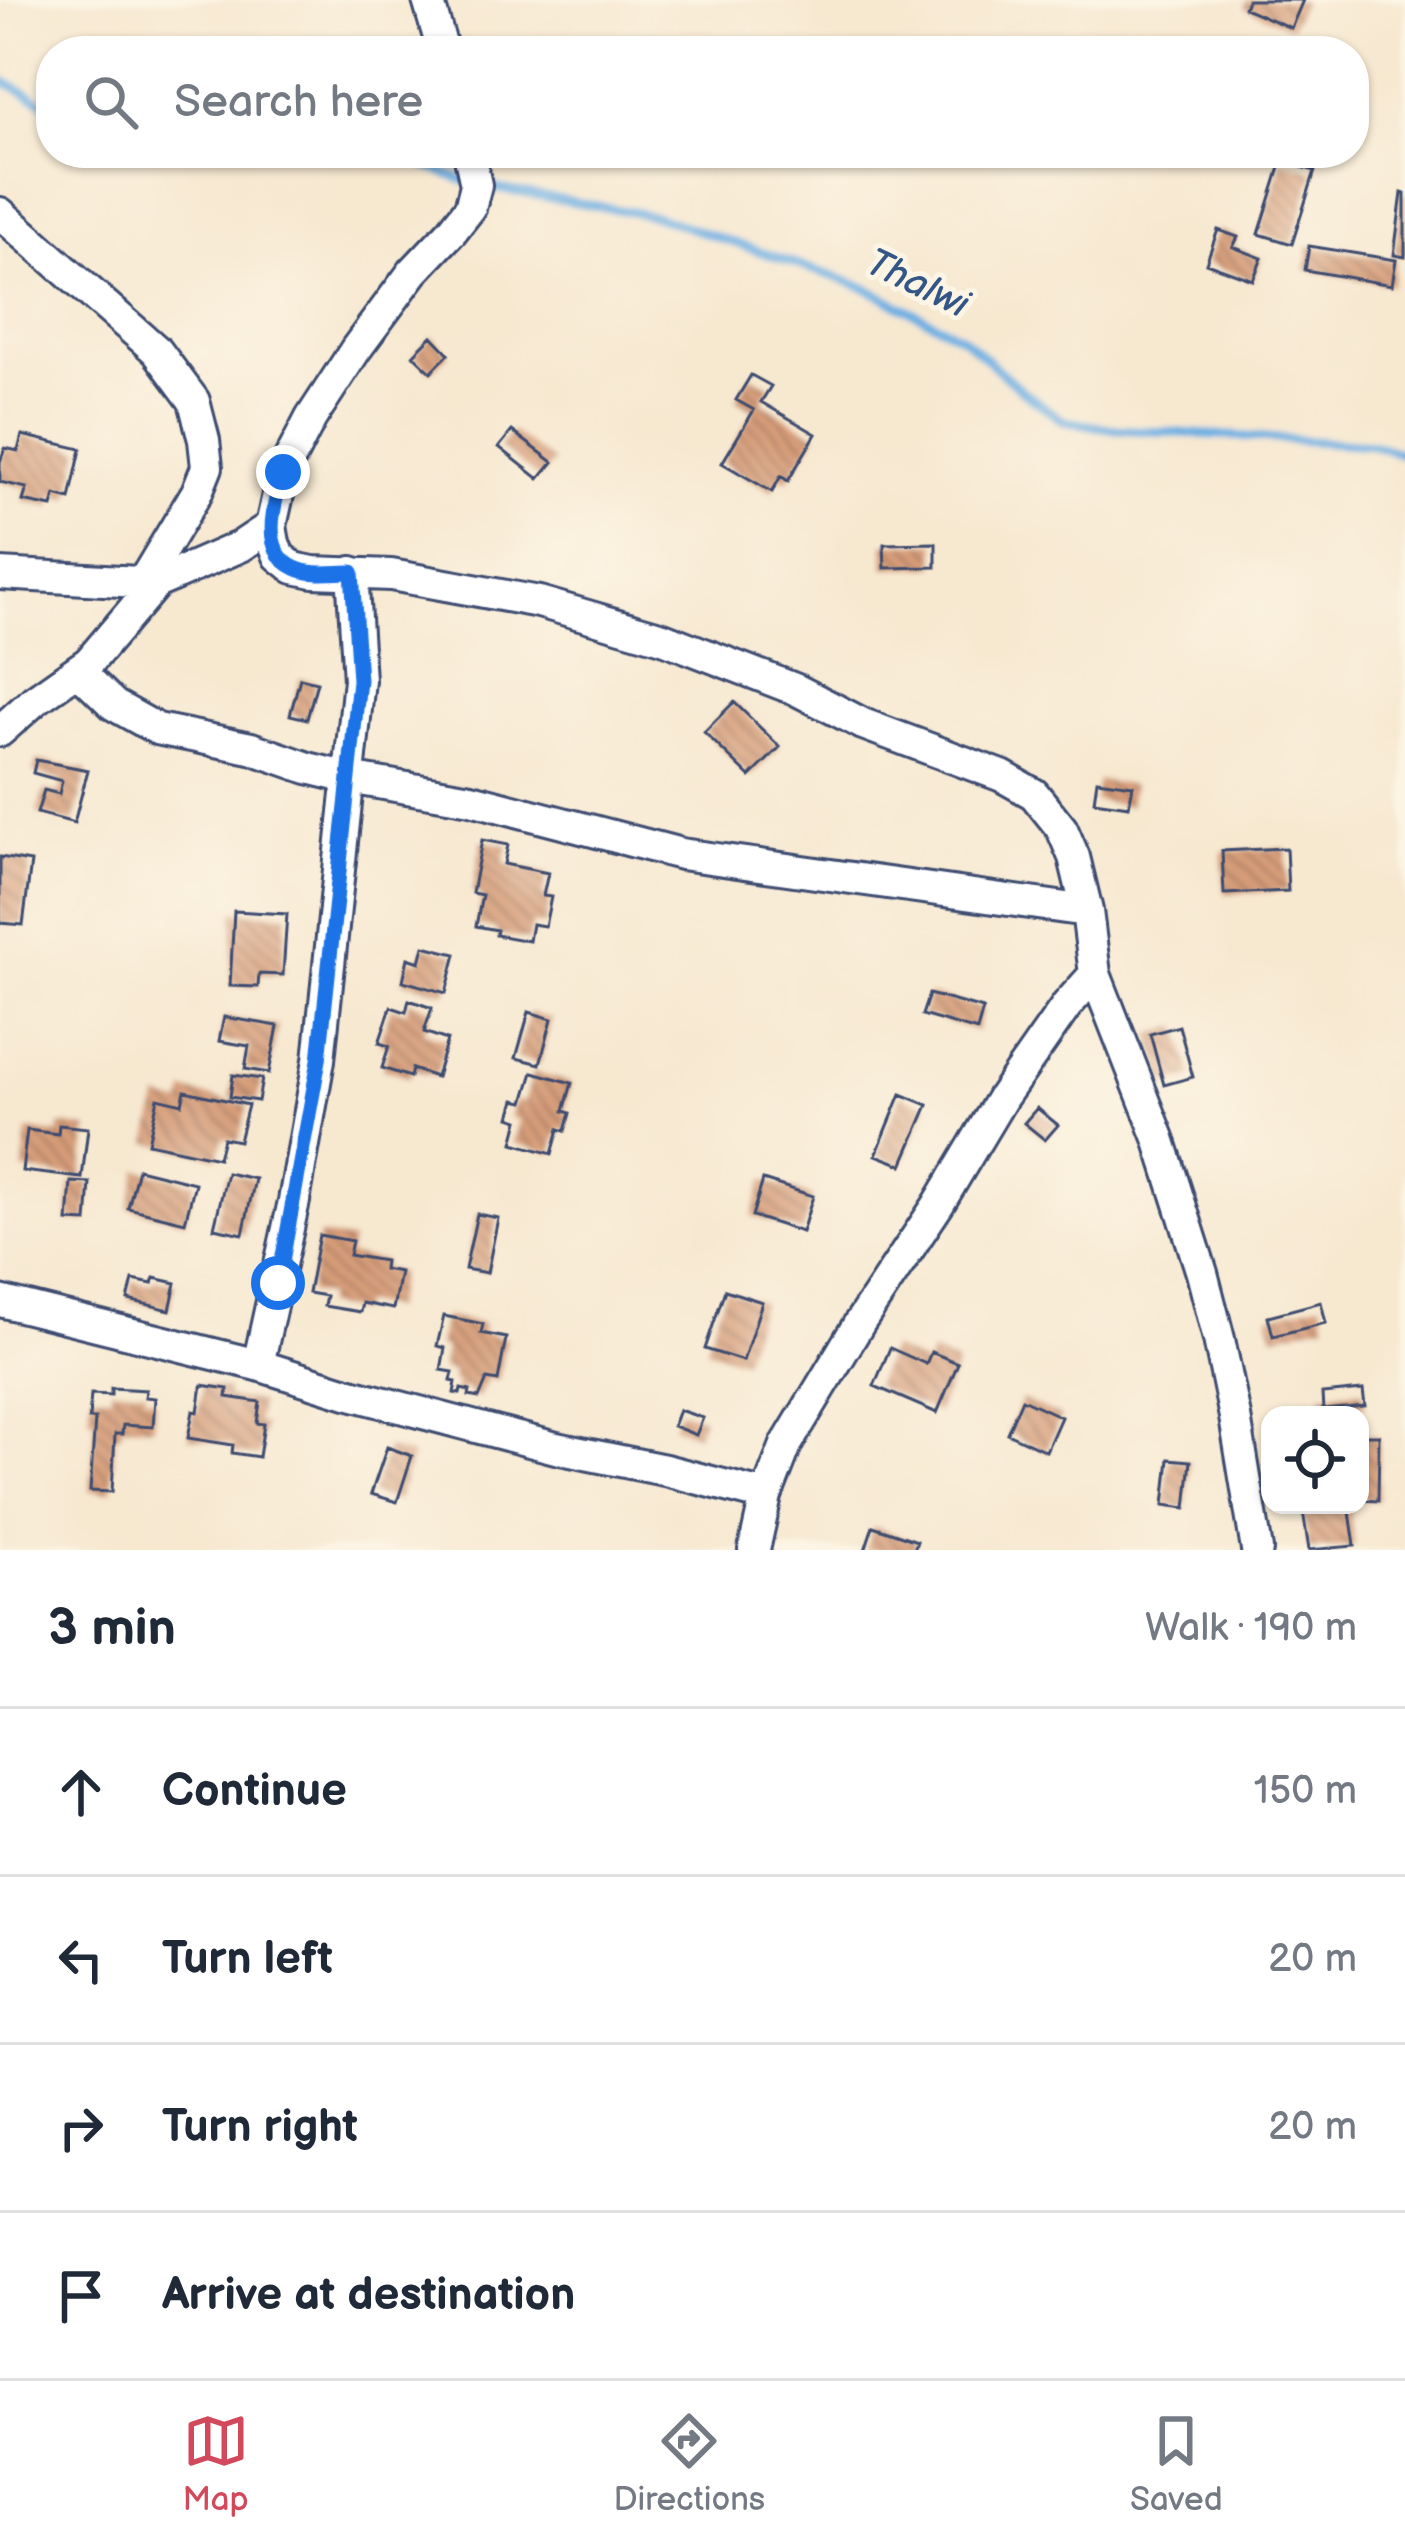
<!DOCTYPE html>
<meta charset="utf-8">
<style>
body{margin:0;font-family:"Balsamiq Sans",sans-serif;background:#f2f2f3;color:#1f2937}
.controls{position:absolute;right:36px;bottom:36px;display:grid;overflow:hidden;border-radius:24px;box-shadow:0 3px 9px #0004}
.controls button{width:108px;height:108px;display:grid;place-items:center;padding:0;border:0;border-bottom:3px solid #e0e1e3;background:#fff;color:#1f2937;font:60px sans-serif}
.stop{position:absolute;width:36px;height:36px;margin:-27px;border:9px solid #1a73e8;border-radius:50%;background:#fff}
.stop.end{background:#1a73e8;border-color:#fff;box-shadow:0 3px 12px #0008}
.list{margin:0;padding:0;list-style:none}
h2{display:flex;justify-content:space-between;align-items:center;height:156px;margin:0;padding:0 48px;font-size:51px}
h2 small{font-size:39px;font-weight:400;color:#747a83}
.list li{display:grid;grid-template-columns:78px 1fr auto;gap:36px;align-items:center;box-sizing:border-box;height:168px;padding:0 48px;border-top:3px solid #e0e1e3}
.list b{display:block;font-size:45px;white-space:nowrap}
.list em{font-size:39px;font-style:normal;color:#747a83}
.icon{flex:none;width:66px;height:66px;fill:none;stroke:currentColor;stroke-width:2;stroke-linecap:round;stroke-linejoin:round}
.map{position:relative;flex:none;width:1405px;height:1550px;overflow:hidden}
.search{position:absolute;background:#fff;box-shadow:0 3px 9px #0004;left:36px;right:36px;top:36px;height:132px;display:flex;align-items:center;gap:30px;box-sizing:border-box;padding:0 42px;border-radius:48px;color:#747a83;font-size:45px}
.sheet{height:828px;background:#fff}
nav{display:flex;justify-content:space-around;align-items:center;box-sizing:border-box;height:168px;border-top:3px solid #e0e1e3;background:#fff;font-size:33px;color:#747a83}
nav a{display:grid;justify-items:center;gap:6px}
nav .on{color:#d1495b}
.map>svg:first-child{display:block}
</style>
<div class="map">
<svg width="1405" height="1550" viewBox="0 0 1405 1550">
<defs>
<pattern id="building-back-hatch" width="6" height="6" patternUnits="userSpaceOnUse" patternTransform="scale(3)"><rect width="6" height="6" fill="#d69c78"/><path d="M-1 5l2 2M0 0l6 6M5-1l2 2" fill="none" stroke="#ad8066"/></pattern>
</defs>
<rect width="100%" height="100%" fill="#fcf5e5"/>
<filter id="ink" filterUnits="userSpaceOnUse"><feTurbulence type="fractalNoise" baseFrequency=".00833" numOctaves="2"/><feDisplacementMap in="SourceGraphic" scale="24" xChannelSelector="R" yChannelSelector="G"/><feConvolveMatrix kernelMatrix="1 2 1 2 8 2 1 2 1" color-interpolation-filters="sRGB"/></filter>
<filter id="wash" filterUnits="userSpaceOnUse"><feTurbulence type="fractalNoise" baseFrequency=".004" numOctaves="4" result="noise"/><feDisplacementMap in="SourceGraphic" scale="48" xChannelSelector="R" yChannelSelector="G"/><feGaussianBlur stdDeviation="2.7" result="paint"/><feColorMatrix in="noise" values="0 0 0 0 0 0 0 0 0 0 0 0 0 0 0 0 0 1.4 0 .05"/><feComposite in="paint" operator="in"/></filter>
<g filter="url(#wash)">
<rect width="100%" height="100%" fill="#f7e8d0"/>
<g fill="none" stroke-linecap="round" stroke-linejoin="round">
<path stroke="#6fb0e3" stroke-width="9" d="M0,79L51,106
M391,153L476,185L655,216L864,287L962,337L1021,390L1064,421L1114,429L1373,445L1405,455"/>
</g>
<g id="blocks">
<path fill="url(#building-back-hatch)" d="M1247,0H1303L1291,28L1244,8Z
M1282,161L1315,171L1292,244L1259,234Z
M1402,193L1405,194V257L1394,255Z
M1218,230L1238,237L1233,247L1262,258L1253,280L1206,263Z
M1309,246L1396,260L1392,285L1305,270Z
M432,336L449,354L431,372L413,355Z
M751,375L771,386L761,402L816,434L788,481L781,476L772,492L722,463L754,410L736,400Z
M512,431L553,462L539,479L499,447Z
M22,435L81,449L70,499L55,495L52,507L23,501L27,488L0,482V462L5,448L18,451Z
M936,543V567L885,568L884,544Z
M300,678L317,682L307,719L290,715Z
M734,702L780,747L750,777L704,732Z
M36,760L88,770L74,823L37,813L44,790L59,794L62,781L33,773Z
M1097,780L1133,785L1129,806L1094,801Z
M482,840L508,845L504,864L548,873L543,896L551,897L545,926L532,924L529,941L496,935L497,930L476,926L482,895L472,893Z
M1286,848L1288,891L1224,894L1222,851Z
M0,857L31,862L23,925L0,923Z
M234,911L287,914L283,975L259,974L258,987L230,986Z
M424,946L456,954L446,993L403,981L408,958L420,962Z
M929,994L983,1009L977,1031L922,1015Z
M409,1000L432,1008L424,1032L447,1040L436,1077L412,1069L410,1077L382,1068L389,1046L379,1043L391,1007L406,1012Z
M529,1012L552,1019L540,1064L516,1058Z
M224,1017L278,1026L269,1073L245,1069L249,1046L219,1041Z
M1179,1026L1193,1077L1164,1085L1150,1034Z
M533,1072L572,1083L564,1111L570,1113L565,1131L559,1129L552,1154L513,1143L519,1120L510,1117L515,1100L524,1102Z
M233,1075L262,1079L258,1101L230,1097Z
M185,1091L248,1105L239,1141L223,1138L218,1158L148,1143L158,1098L182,1104Z
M901,1094L928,1105L902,1165L876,1155Z
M1037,1108L1058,1125L1045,1140L1024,1123Z
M59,1125L88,1128L82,1178L22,1171L27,1130L58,1134Z
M138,1169L195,1183L185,1222L128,1208Z
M227,1173L255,1179L243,1234L214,1228Z
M763,1180L813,1196L802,1232L752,1216Z
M71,1182L90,1183L87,1222L68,1221Z
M477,1214L498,1218L487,1273L465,1269Z
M319,1235L352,1241L349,1255L384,1261L383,1269L400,1272L393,1309L362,1303L360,1312L324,1306L326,1296L308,1293Z
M154,1278L176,1283L170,1310L128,1300L133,1280L152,1284Z
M725,1290L762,1302L743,1361L705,1349Z
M1321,1302L1326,1323L1273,1336L1268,1316Z
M444,1316L483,1324L481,1333L506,1338L498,1381L487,1379L479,1398L469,1396L470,1391L461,1389L460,1394L454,1393L456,1382L451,1381L453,1372L441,1370L445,1348L437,1346Z
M890,1348L926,1364L931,1352L958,1363L937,1413L874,1386Z
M202,1385L228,1389L227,1397L260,1402L257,1423L264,1424L259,1457L232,1453L233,1445L188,1438L193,1411L198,1412Z
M111,1388L146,1390L145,1397L155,1398L153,1427L123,1425L122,1434H115L112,1492L90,1491L95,1419H89L91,1394L111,1395Z
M1363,1390L1365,1406L1323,1410L1322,1394Z
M1022,1399L1061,1417L1046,1451L1007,1433Z
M679,1410L703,1418L696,1435L673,1426Z
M1360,1435H1379L1378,1501L1360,1500Z
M387,1447L412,1456L397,1502L371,1494Z
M1169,1459L1191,1461L1186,1508L1164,1505Z
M1302,1505H1349L1355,1546L1309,1550Z
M873,1526L917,1541L914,1550H865Z"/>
</g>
</g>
<g filter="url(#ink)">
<use href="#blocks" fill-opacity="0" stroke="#3c4b6f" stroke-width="3"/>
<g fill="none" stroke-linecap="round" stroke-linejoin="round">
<g stroke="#3c4b6f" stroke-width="36">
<path id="minor" d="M428,0L443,51
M469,153L476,185L470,208L451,232L413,272L356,349L311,418L283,472L271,526L274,543L279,556L294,568L313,572L391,575L539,602L663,638L797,690L863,724L1002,776L1034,794L1062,829L1074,857L1087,911L1095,974L1159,1138L1202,1273L1219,1339L1235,1417L1257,1550
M0,213L157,351L194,401L204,440L207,467L197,492L143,582
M0,574L156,583
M78,670L114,705L157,729L251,748L308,768L349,778L471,799L681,854L1087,911
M0,731L35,700L89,662L156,583L241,546L271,526
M0,1301L258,1365L347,1393L556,1448L665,1470L766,1496
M258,1365L294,1201L319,1060L359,680L352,572
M754,1550L766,1496L786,1445L860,1322L938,1205L1002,1098L1067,1005L1095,974"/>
</g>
<use href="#minor" stroke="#fff" stroke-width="30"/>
</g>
</g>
<g fill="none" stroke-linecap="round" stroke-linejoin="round" filter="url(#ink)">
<path stroke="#1a73e8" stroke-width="15" d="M278,1283L319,1060L349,778L359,680L352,572C334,572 311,576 295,568C258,551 275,501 283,472"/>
</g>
<g text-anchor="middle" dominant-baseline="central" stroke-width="10" stroke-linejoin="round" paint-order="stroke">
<g font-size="39" font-style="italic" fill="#345686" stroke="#fcf5e5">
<text transform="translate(917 284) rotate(26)">Thalwi</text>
</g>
</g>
</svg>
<div class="controls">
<button><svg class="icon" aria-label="locate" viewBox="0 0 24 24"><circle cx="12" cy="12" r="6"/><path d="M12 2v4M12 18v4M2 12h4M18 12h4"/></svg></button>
</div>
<div class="stop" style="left:278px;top:1283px"></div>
<div class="stop end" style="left:283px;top:472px"></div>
<div class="search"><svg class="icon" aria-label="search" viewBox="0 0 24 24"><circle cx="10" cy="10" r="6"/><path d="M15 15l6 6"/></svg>Search here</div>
</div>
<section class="sheet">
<h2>3 min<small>Walk · 190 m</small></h2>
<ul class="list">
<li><svg class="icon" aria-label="ahead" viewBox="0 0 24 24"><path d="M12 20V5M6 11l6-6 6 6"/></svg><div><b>Continue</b></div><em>150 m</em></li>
<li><svg class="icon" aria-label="left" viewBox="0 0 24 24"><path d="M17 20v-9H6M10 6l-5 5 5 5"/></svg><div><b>Turn left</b></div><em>20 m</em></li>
<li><svg class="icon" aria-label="right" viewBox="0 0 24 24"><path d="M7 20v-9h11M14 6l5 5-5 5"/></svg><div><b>Turn right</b></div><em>20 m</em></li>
<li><svg class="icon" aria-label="arrive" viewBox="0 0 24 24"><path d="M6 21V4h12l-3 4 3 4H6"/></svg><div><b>Arrive at destination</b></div></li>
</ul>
</section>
<nav>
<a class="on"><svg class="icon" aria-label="map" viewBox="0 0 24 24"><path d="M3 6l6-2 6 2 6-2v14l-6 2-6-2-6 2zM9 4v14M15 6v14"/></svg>Map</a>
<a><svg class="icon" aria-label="directions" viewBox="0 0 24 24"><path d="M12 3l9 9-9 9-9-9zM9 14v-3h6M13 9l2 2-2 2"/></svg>Directions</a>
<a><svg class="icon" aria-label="saved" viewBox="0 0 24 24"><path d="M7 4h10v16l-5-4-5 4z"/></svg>Saved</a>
</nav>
